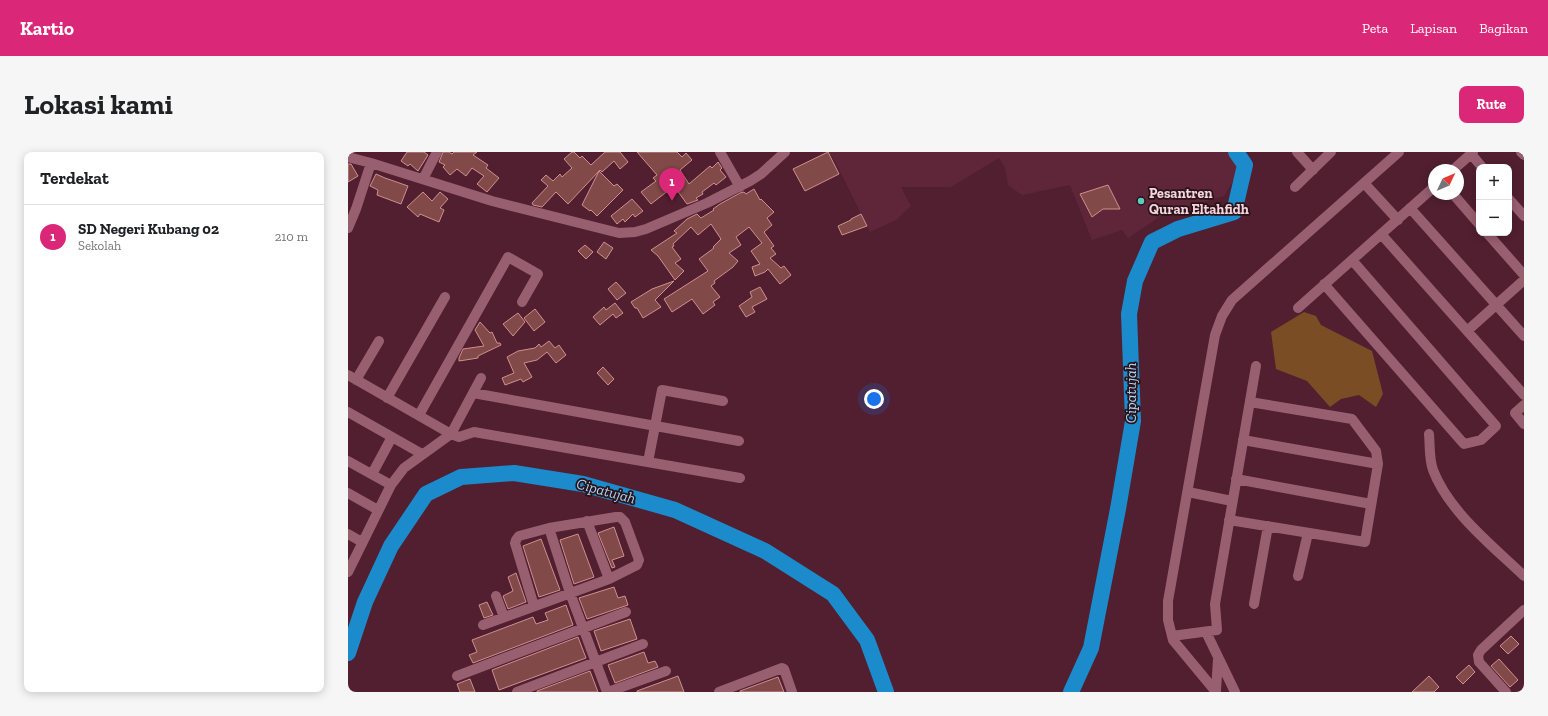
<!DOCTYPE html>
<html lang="id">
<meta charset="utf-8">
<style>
body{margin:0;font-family:"Zilla Slab",serif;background:#f6f6f6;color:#202124}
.controls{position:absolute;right:12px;top:12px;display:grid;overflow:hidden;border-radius:8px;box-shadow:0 2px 10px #0003}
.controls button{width:36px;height:36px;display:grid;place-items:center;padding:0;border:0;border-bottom:1px solid #e0e0e0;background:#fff;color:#202124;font:20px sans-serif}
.compass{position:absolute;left:1080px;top:12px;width:36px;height:36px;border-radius:50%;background:#fff;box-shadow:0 2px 10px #0003;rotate:46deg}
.you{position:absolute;left:526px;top:247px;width:14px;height:14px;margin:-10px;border:3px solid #fff;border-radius:50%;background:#1a73e8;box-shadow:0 0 0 6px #1a73e833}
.badge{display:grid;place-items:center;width:26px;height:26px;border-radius:50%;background:#db2777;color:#fff;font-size:13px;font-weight:700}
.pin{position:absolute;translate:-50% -33px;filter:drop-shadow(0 1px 2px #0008)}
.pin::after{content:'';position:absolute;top:21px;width:14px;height:12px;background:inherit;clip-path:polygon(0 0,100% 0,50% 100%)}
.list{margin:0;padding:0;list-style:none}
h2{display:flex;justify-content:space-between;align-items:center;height:52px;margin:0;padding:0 16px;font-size:17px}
h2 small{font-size:13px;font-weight:400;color:#757577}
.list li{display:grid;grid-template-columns:26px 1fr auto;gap:12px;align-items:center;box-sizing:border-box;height:64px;padding:0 16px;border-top:1px solid #e0e0e0}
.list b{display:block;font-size:15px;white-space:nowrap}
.list p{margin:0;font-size:13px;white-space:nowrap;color:#757577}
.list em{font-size:13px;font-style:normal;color:#757577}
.map{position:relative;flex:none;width:1176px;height:540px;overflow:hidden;border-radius:8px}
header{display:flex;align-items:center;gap:24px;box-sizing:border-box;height:56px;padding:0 20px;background:#db2777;color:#fff}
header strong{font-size:19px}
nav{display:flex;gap:22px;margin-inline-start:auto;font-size:14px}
.intro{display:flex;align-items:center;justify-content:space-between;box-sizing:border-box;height:96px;padding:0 24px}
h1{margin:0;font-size:28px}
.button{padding:10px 18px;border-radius:8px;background:#db2777;color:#fff;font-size:14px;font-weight:700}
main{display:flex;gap:24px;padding:0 24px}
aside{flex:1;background:#fff;border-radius:8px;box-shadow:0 2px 10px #0003}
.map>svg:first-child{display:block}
</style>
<header>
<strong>Kartio</strong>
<nav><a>Peta</a><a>Lapisan</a><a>Bagikan</a></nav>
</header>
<div class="intro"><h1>Lokasi kami</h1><a class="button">Rute</a></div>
<main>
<aside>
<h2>Terdekat<small></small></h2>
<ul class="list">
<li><span class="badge">1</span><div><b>SD Negeri Kubang 02</b><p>Sekolah</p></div><em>210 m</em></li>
</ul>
</aside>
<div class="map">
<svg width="1176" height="540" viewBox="0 0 1176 540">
<rect width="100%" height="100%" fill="#511f30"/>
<path fill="#5f263a" d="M480,0H888L889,22L876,44L817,61L780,86L774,78L744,88L722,33L674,43L660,33L657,15L651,6L603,35H553L563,54L548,68L522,80L487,9Z"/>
<path fill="#7a4d25" d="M956,160L968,164L973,173L1024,199L1035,242L1028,255L1011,243L993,247L982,255L959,229L928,217L923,180Z"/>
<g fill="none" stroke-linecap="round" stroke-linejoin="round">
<path stroke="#1c8bcb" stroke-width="16" d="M0,501L17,450L43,394L78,342L113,325L166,321L235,332L327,358L417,399L485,442L519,488L538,540
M723,540L743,496L770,357L785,269L781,162L787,129L804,90L830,77L886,60L897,13L888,0"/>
</g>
<path fill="#814948" stroke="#cf908f" d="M59,0H76L80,3L70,19L62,12L60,14L53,9Z
M95,0H101L104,2L106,0H129L125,3L140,13L138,16L151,26L139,40L129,32L136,24L124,16L118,24L109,17L102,23L95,15L97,13L91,10Z
M224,0H226L232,6L234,4L243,13L257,0H272L280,10L272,17L266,9L254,20L252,18L220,52L208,40L194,55L185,53L184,51L200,34L193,28L198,23L205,29L212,22L214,25L224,16L216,7Z
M289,0H329L334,5L338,1L344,8L332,18L341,32L362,14L364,16L370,10L374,16L372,18L378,25L368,33L366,31L354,40L355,42L348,46L350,48L339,52L326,34L303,52L293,40L308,29L305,26L309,23Z
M480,0L491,22L457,39L445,17Z
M0,12H3L10,24L0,30Z
M251,19L266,34L269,32L275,38L249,64L243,58L242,59L234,53Z
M28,22L37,26L60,34L53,52L29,43L30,38L22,34Z
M760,33L772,57H755L744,65L732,42Z
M406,37L412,48L413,47L426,60L419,66L424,73L416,80L426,94L423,96L428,102L422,106L433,116L436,114L443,123L432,132L420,117L417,120L407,124L404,115L412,112L403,99L414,91L401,75L388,85L393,93L381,101L390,109L385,115L366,129L367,131L363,134L372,145L365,150L367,153L355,162L344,147L324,160L316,147L360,119L351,107L366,96L365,95L373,87L363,72L350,83L343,75L325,92L326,94L324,95L333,107L327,111L336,119L327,128L310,104L303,98L329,81L326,79L339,67L349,62L353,66L366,58L365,57L372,52L392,41L396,40L398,42Z
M75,40L84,49L92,40L100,47L92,56L96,58L91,70L72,62L70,65L59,55Z
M284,47L295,59L287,65L285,62L277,70L275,67L269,72L263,64Z
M513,62L519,74L494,83L490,74L503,68V67Z
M256,90L265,96L258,107L249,100Z
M237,93L245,100L238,107L230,99Z
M326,129L307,148L313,155L295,166L289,156H287L283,150L304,137Z
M268,130L278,141L269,148L260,137Z
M412,135L419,147L404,155L407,160L398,165L391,154L404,145L402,140Z
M267,151L275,161L268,166L265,162L252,173L245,165L256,155L258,158Z
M187,157L197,170L186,179L176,166Z
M170,161L177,170L165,184L155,172Z
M132,170L142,181L144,180L149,191H152L153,193L130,204V206L111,209V206L115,197L136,194L127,178Z
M201,189L207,196L211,193L218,203L208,211L199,200L189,208L176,211L184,225L175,230L173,227L157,233L154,226L166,221L159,205L170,199L187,196L191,192L193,195Z
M255,215L266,227L260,233L249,221Z
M266,375L276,404L264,408L267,415L264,416L250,381Z
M230,382L246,425L226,432L212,388Z
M193,387L212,438L191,445L175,394Z
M168,421L178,450L160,457L155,444L165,439L160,425Z
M266,435L270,446L277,444L280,453L239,467L231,446Z
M139,450L145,463L136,466L131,453Z
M218,453L225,473L125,511L121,503L129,500L124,488L185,465L188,472L200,468L197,461Z
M282,467L289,487L253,499L246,479Z
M1163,484L1171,492L1160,502L1152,494Z
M230,485L238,506L151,538L144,518Z
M296,500L300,511L307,509L310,515L267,531L260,513Z
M1151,507L1170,528L1162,535L1143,514Z
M1121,513L1127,520L1115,532L1108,525Z
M242,519L250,540H189V539Z
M330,524L336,540H289V539Z
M1081,524L1091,535L1086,540H1064Z
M430,525L436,540H392V539Z
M122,527L127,540H112L109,532Z"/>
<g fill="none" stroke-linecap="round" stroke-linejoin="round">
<path stroke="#985f70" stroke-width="10" d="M372,0L392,35
M949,0L965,18
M1173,0L1176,3
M1123,2L1134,15
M0,5L23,11L144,49L271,81L287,80L298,77L359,51L402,29L413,22L437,0
M1105,18L1125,0
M75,27L89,0
M1016,31L1050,68
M947,35L983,0
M1105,42L1131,72
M1161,47L1176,64
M1062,56L1176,184
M0,76L8,57L23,11
M1139,81L1176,123
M1033,82L1176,243
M976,132L1116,292L1133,288L1148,274L1004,108
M950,156L1086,35
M1119,179L1176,128
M0,223L103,282L111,285L126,280L392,326
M8,228L31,189
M125,241L391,289
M39,246L97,145
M1176,253L1167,261L1176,272
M0,260L74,302
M71,263L160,105L190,122L174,150
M1081,282C1082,293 1081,307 1085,318C1101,360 1145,394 1176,424
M895,288L1030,312
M0,309L43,333
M300,310L314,238L375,249
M24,322L44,285
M888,327L1023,352
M840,340L884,349
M0,341L30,358
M881,368L1017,390L1030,312L1028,299L1004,267L902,250
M201,376L222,441L259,540
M0,382L14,390
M0,420L43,333L56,316L103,282L133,226
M950,424L960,381
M148,444L156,465
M906,452L920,374
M186,454L167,391L168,388L171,384L201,376L268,365H272L277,370L291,408L289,413L261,427
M135,473L261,427L239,369
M858,480L887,540
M824,484L869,478L867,452L908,214
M109,524L278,460
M868,539L870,507
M169,540L295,492
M260,540L318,519
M371,540L434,516L436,517L444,540
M868,540L825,488L820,468V449L867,183L874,164L884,148L1051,0
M1158,540L1131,510L1130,503L1133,498L1176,458"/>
</g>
<circle fill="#5bcebb" stroke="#291219" stroke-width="1.5" cx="793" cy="49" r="4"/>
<g text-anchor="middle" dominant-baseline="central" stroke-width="3.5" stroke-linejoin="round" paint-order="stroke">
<g font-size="14" font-weight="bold" fill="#f5d4dc" stroke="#291219" text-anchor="start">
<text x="801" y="41">Pesantren<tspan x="801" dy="16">Quran Eltahfidh</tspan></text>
</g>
<g font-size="15" font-style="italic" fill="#a9d5f6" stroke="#291219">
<text transform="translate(783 241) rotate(-90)">Cipatujah</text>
<text transform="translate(258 339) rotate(15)">Cipatujah</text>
</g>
</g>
</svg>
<div class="controls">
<button>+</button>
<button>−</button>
</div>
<svg class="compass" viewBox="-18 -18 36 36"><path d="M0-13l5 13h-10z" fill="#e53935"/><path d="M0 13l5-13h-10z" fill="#757577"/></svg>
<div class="you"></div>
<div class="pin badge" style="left:324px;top:49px">1</div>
</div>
</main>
